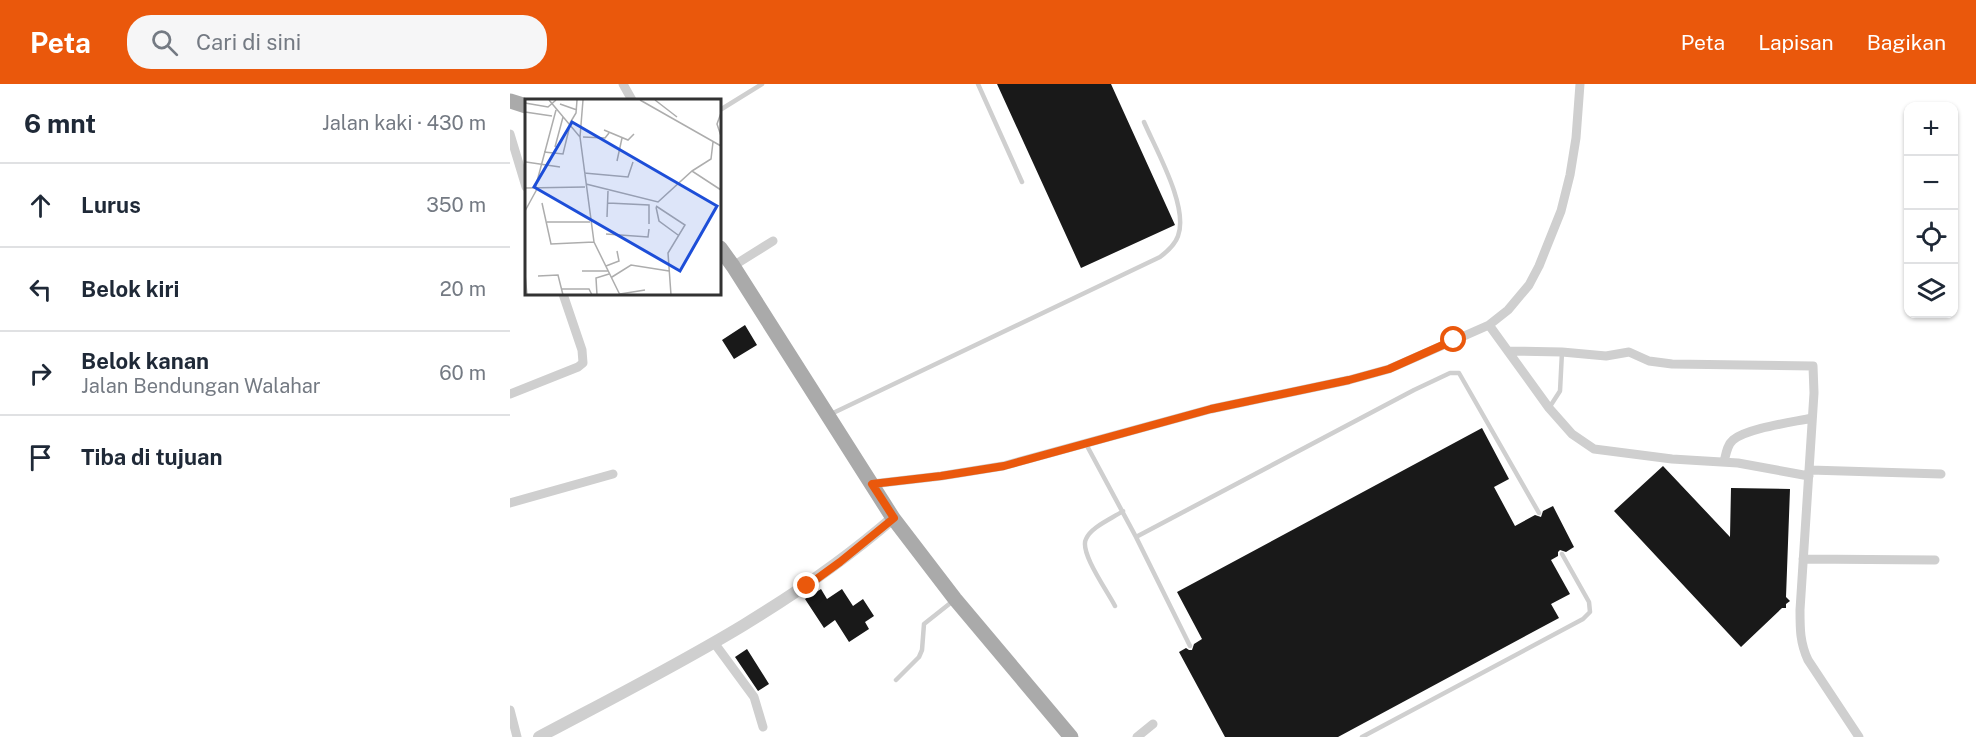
<!DOCTYPE html>
<html lang="id">
<meta charset="utf-8">
<style>
body{margin:0;font-family:"Public Sans",sans-serif;background:#f6f6f7;color:#1f2937}
.controls{position:absolute;right:18px;top:18px;display:grid;overflow:hidden;border-radius:12px;box-shadow:0 2px 4px #0004}
.controls button{width:54px;height:54px;display:grid;place-items:center;padding:0;border:0;border-bottom:2px solid #e0e1e3;background:#fff;color:#1f2937;font:30px sans-serif}
.stop{position:absolute;width:18px;height:18px;margin:-14px;border:4px solid #ea580c;border-radius:50%;background:#fff}
.stop.end{background:#ea580c;border-color:#fff;box-shadow:0 2px 6px #0008}
.list{margin:0;padding:0;list-style:none}
h2{display:flex;justify-content:space-between;align-items:center;height:78px;margin:0;padding:0 24px;font-size:26px}
h2 small{font-size:20px;font-weight:400;color:#747a83}
.list li{display:grid;grid-template-columns:39px 1fr auto;gap:18px;align-items:center;box-sizing:border-box;height:84px;padding:0 24px;border-top:2px solid #e0e1e3}
.list b{display:block;font-size:22px;white-space:nowrap}
.list p{margin:0;font-size:20px;white-space:nowrap;color:#747a83}
.list em{font-size:20px;font-style:normal;color:#747a83}
.icon{flex:none;width:33px;height:33px;fill:none;stroke:currentColor;stroke-width:2;stroke-linecap:round;stroke-linejoin:round}
.map{position:relative;flex:none;width:1466px;height:653px;overflow:hidden}
header{display:flex;align-items:center;gap:36px;box-sizing:border-box;height:84px;padding:0 30px;background:#ea580c;color:#fff}
header strong{font-size:28px}
nav{display:flex;gap:33px;margin-inline-start:auto;font-size:21px}
.search{width:420px;height:54px;background:#f6f6f7;display:flex;align-items:center;gap:15px;box-sizing:border-box;padding:0 21px;border-radius:24px;color:#747a83;font-size:22px}
main{display:flex}
aside{flex:1;background:#fff}
.map>svg:first-child{display:block}
</style>
<header>
<strong>Peta</strong>
<div class="search"><svg class="icon" aria-label="search" viewBox="0 0 24 24"><circle cx="10" cy="10" r="6"/><path d="M15 15l6 6"/></svg>Cari di sini</div>
<nav><a>Peta</a><a>Lapisan</a><a>Bagikan</a></nav>
</header>
<main>
<aside>
<h2>6 mnt<small>Jalan kaki · 430 m</small></h2>
<ul class="list">
<li><svg class="icon" aria-label="ahead" viewBox="0 0 24 24"><path d="M12 20V5M6 11l6-6 6 6"/></svg><div><b>Lurus</b></div><em>350 m</em></li>
<li><svg class="icon" aria-label="left" viewBox="0 0 24 24"><path d="M17 20v-9H6M10 6l-5 5 5 5"/></svg><div><b>Belok kiri</b></div><em>20 m</em></li>
<li><svg class="icon" aria-label="right" viewBox="0 0 24 24"><path d="M7 20v-9h11M14 6l5 5-5 5"/></svg><div><b>Belok kanan</b><p>Jalan Bendungan Walahar</p></div><em>60 m</em></li>
<li><svg class="icon" aria-label="arrive" viewBox="0 0 24 24"><path d="M6 21V4h12l-3 4 3 4H6"/></svg><div><b>Tiba di tujuan</b></div></li>
</ul>
</aside>
<div class="map">
<svg width="1466" height="653" viewBox="0 0 1466 653">
<rect width="100%" height="100%" fill="#fff"/>
<path fill="#191919" d="M487,0H601L665,141L571,184Z
M235,241L247,261L224,275L212,256Z
M972,344L999,395L984,403L1005,442L1025,431L1031,433L1033,427L1043,422L1064,463L1056,468L1050,466L1048,468V472L1041,476L1060,510L1041,520L1049,534L828,653H715L669,568L676,564L679,566H682L684,560L692,555L667,508Z
M1153,382L1220,453L1221,404L1280,405L1276,513L1280,517L1276,520V524H1272L1231,563L1104,427Z
M311,505L317,515L332,505L343,522L353,515L364,532L355,538L359,545L339,558L325,536L314,544L295,515Z
M237,565L259,600L248,607L225,573Z"/>
<g fill="none" stroke-linecap="round" stroke-linejoin="round">
<path stroke="#cfcfcf" stroke-width="4.5" d="M468,0L512,98
M210,26L252,0
M1039,324L1050,307L1052,268
M321,330L650,173C658,167 665,161 668,152C679,123 646,66 634,38
M576,360L626,453L680,562
M626,453L904,306L940,289H949L1029,429
M605,522C598,508 569,468 576,455C581,443 601,435 613,427
M386,596L409,573L412,566L414,540L443,517
M852,653L1073,535L1080,528L1079,518L1052,470"/>
<path stroke="#cfcfcf" stroke-width="9" d="M113,0L122,16
M0,50L16,103
M223,182L263,157
M979,241L1039,324L1062,350L1084,365L1162,375L1228,379L1299,392
M998,267L1052,268L1096,272L1119,268L1139,277L1162,280L1303,282L1304,309L1290,526C1290,545 1290,559 1298,576L1349,653
M0,310L68,283L73,279L72,266L53,210
M1214,378C1216,370 1217,361 1223,356C1237,344 1284,338 1302,334
M1300,386L1431,390
M362,400L431,392L493,382L701,325L839,296L879,285L979,241L998,226L1019,201L1029,182L1051,127L1060,91L1066,54L1070,0
M0,419L103,390
M1293,475L1425,476
M205,560L244,613L253,643
M0,626L7,653
M627,653L643,640"/>
<path stroke="#cfcfcf" stroke-width="12" d="M29,653C153,587 276,527 383,434"/>
<path stroke="#aaa" stroke-width="15" d="M0,17L16,22
M210,164L223,182L383,434L445,515L561,653"/>
</g>
<g fill="none" stroke-linecap="round" stroke-linejoin="round">
<path stroke="#ea580c" stroke-width="8" d="M297,502L330,478L384,434L362,400L431,392L494,382L701,325L839,296L879,285L944,256"/>
</g>
<g transform="translate(15 15)">
<rect width="196" height="196" fill="#fff"/>
<path fill="none" stroke="#adadad" stroke-width="1.5" d="M24,1L55,38L69,143L95,196M115,1L196,47M130,1L152,18M0,4L23,8L31,1M35,5L52,11M0,13L27,17M196,14L192,25L196,37M45,24L51,14L52,1M79,31L103,41L109,35M55,38L58,1M58,38L80,39L84,34M30,48L38,18M19,53L38,55L45,26M92,62L97,39M1,63L35,68M167,72L186,60L188,43M59,74L103,78L108,63M61,85L133,103L167,72L196,91M0,89L60,88M10,90L31,11M17,104L26,145L69,143M83,104L124,106V125M131,107L160,126L143,154L146,196M131,108L134,122L153,136M0,112L12,90M82,118L83,92M22,123H65M81,135L123,138L124,130M81,167L94,162L92,152M57,172H83M0,175L2,196M13,177L33,176L38,196M87,178L106,166L144,172M37,190H64L67,196M95,195L120,191M72,196L71,179L84,175"/>
<path fill="#1d4ed8" fill-opacity="0.15" stroke="#1d4ed8" stroke-width="3" d="M47,23L192,107L155,172L9,88Z"/>
<rect width="196" height="196" fill="none" stroke="#323232" stroke-width="3"/>
</g>
</svg>
<div class="controls">
<button>+</button>
<button>−</button>
<button><svg class="icon" aria-label="locate" viewBox="0 0 24 24"><circle cx="12" cy="12" r="6"/><path d="M12 2v4M12 18v4M2 12h4M18 12h4"/></svg></button>
<button><svg class="icon" aria-label="layers" viewBox="0 0 24 24"><path d="M12 4l9 5-9 5-9-5zM3 14l9 5 9-5"/></svg></button>
</div>
<div class="stop" style="left:944px;top:256px"></div>
<div class="stop end" style="left:297px;top:502px"></div>
</div>
</main>
